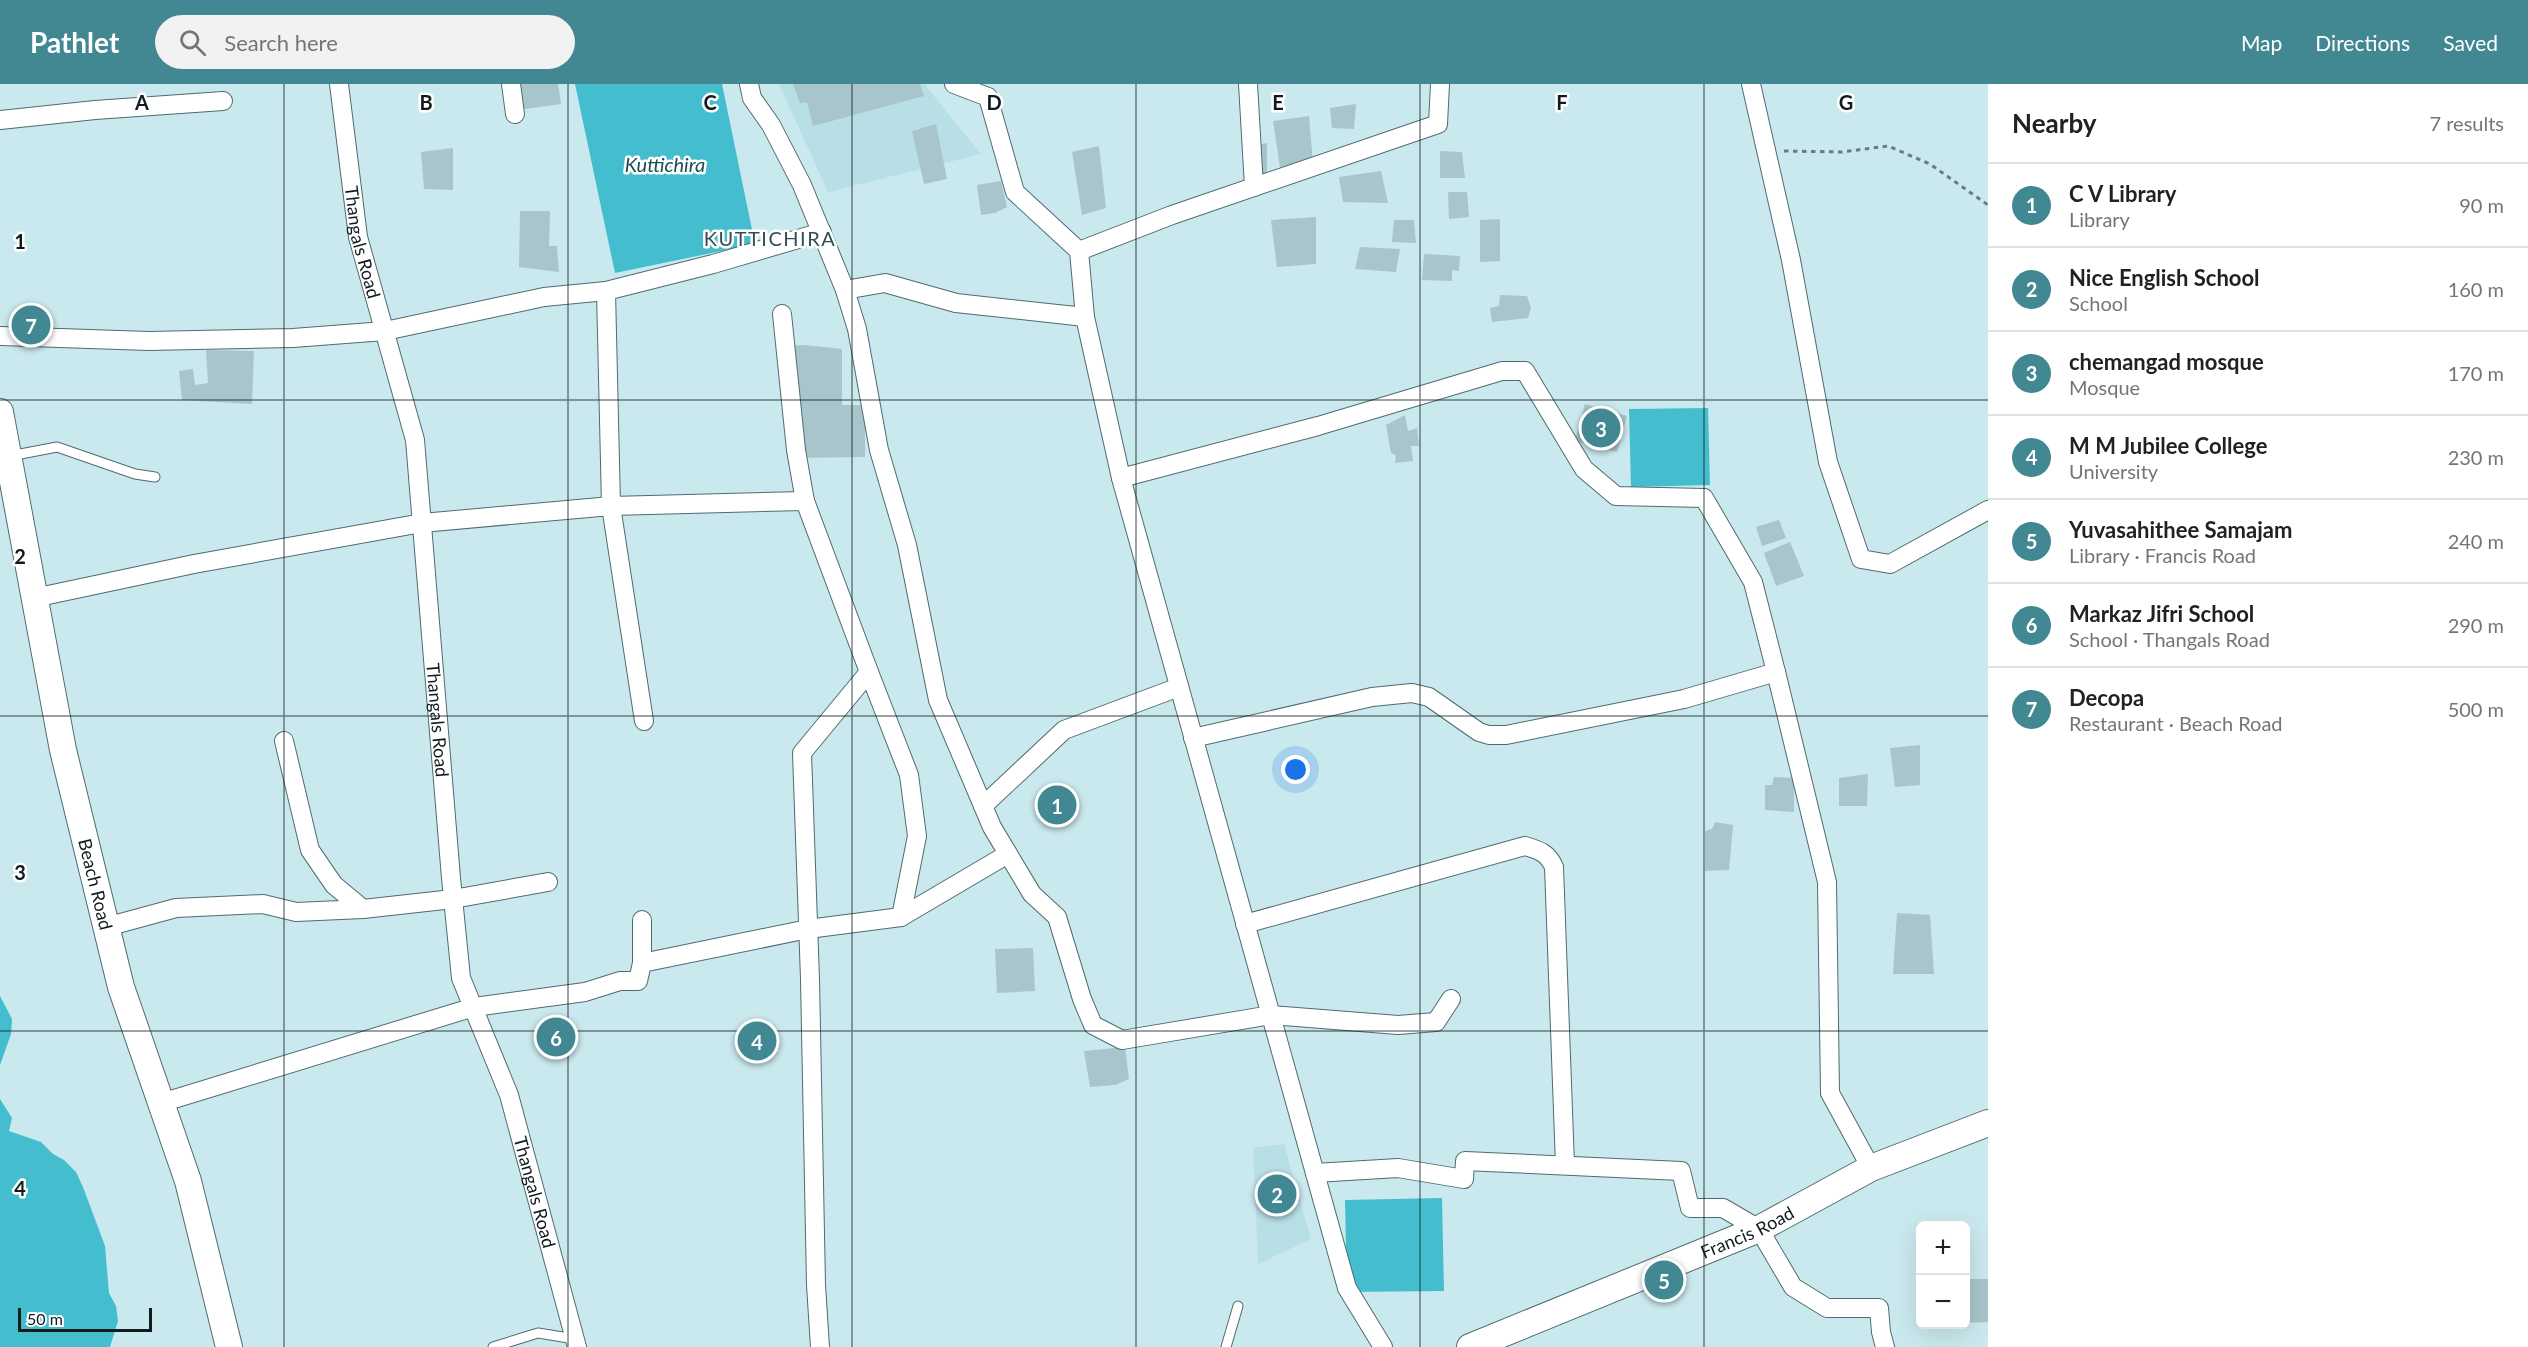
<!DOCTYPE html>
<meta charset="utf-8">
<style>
body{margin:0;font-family:Lato,sans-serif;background:#f2f2f2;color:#202124}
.controls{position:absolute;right:18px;bottom:18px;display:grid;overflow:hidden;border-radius:9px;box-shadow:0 6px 24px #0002}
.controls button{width:54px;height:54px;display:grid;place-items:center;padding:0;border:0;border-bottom:2px solid #e0e0e0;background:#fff;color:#202124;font:30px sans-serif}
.scale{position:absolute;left:18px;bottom:15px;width:134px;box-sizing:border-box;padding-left:6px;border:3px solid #101b1d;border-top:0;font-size:16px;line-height:21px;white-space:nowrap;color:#101b1d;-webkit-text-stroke:4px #fff;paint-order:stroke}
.you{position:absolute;left:1296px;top:686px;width:21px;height:21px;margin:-15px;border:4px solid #fff;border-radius:50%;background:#1a73e8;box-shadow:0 0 0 9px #1a73e833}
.badge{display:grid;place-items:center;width:39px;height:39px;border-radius:50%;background:#428893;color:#fff;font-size:20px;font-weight:700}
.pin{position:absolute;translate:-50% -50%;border:3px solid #fff;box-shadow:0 2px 6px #0006}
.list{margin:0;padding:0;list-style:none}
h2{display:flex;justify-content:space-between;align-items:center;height:78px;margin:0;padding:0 24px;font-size:26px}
h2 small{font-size:20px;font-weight:400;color:#757577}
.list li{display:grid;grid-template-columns:39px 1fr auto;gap:18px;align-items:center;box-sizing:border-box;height:84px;padding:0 24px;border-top:2px solid #e0e0e0}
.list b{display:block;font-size:22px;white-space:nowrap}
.list p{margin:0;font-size:20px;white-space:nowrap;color:#757577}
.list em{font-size:20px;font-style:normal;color:#757577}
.icon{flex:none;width:33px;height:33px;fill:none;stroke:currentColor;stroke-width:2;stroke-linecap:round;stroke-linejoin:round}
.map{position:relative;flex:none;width:1988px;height:1263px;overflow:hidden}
header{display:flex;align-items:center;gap:36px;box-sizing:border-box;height:84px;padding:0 30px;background:#428893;color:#fff}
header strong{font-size:28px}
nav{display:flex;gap:33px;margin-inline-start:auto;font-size:21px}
.search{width:420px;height:54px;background:#f2f2f2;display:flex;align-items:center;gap:15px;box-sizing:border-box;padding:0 21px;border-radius:33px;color:#757577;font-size:22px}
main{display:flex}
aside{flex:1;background:#fff}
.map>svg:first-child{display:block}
</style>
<header>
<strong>Pathlet</strong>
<div class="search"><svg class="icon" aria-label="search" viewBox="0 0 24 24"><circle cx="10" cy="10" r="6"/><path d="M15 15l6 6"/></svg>Search here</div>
<nav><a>Map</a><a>Directions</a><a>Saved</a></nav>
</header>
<main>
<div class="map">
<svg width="1988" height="1263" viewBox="0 0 1988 1263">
<rect width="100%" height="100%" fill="#cae9ee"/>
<path fill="#b7dfe5" d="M779,0H924L981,70L828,108Z
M1284,1060L1311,1155L1258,1180L1253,1064Z"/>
<path fill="#44bdce" d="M575,0H722L755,160L615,189Z
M1708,324L1710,401L1631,403L1629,325Z
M0,912L12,935L11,950L0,981Z
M0,1015L12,1034L9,1047L41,1058L53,1070L64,1076L76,1088L83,1103L105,1162L109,1209L116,1222L118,1237L110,1263H0Z
M1442,1114L1444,1207L1347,1208L1345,1116Z"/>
<path fill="#a7c5ca" d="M514,0H558L561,20L518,26Z
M793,0H920L924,12L813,42L807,18L800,19Z
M1356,20L1354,45L1332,44L1330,24Z
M1309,32L1313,80L1280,83L1273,37Z
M936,40L947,95L924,100L912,47Z
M1267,59V91L1250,96L1243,64Z
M1099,62L1106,124L1082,131L1072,68Z
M453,64V106L424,105L421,68Z
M1440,67L1462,68L1465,94H1440Z
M1381,87L1388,119L1343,118L1339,93Z
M1001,97L1007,123L995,129L981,131L977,101Z
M1448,108H1467L1469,133L1449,135Z
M520,127H550L549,162H557L559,188L519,183Z
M1316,133V180L1277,183L1271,136Z
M1500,135V177L1480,178V136Z
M1394,136H1414L1416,159L1392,158Z
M1360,163L1400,165L1396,188L1355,185Z
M1424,170L1460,172L1459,187L1452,186V197L1422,196Z
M1500,211L1527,212L1531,224L1528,234L1492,238L1490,224L1499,222Z
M804,261L842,265V321H865V373L791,374L788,262Z
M206,266L254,267L252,320L182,316L179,287L193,285L195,301L208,299Z
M1585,320L1627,332L1617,368L1575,357Z
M1405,331L1408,347L1417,344L1419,362H1411L1413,377L1395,379L1396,371L1391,369L1386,341Z
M1779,436L1786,454L1762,462L1756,443Z
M1790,458L1804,492L1776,502L1764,469Z
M1920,661V701L1895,703L1890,664Z
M1868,690L1867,722H1839V694Z
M1774,693L1794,694V728L1765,726V701H1772Z
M1715,738L1733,741L1729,786L1705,787V747L1712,745Z
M1897,829L1930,831L1934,890H1893Z
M1033,864L1035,907L997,909L995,865Z
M1125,963L1129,995L1115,1001L1090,1003L1084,967Z
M1966,1195H1988V1238L1966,1239Z"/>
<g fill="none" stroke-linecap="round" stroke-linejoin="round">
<g stroke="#4f6b6f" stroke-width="11">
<path id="service" d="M10,372L57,363L135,390L155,393
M493,1263L538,1249L575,1255
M1226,1263L1238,1222"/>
</g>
<g stroke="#4f6b6f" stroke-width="20">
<g id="minor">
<path id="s1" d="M339,0L358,153L415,356L451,794L461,894L509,1011L577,1263"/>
<path d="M511,0L515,30"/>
<path d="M749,0L752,14L771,41L802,101L845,206L857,245L879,366L907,461L938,616L992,743L1032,810L1057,833L1082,915L1093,941L1122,956L1271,931L1398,941L1436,938L1451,915"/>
<path d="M954,0L988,13L1015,108L1079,167L1085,233L1121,394L1347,1204L1383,1263"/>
<path d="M1248,0L1254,103"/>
<path d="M1751,0L1791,176L1828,378L1861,475L1890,480L1988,426"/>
<path d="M0,36L95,26L223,17"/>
<path d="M1079,167L1172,131L1438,40L1440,0"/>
<path d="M845,206L885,199L956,219L1085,233"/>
<path d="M606,207L611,422L805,417L869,588L802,669L810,895L816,1201L820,1263"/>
<path d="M782,230L796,366L805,417"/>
<path d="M0,252L149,257L293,254L385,247L544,213L606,207L713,180L822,148"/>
<path d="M1121,394L1318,342L1502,287H1525L1584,385L1616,412L1704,414L1753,498L1776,588L1827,798L1830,1009L1871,1084"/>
<path d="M34,514L194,480L422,439L611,422L644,637"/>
<path d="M869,588L909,691L917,752L901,833"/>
<path d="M1193,654L1372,613L1412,609L1429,613L1479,648L1489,651H1506L1684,615L1776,588"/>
<path d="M284,657L310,766L334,801L363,825L453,815L548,798"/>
<path d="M983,722L1064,646L1179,603"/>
<path d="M1245,840L1525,762C1539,766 1548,769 1554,783L1565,1081"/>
<path d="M106,843L176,824L263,820L296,828L363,825"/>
<path d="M642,879L808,845L901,833L1008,770"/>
<path d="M161,1019L474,923L585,908L620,897H638L642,879V836"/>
<path d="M1315,1089L1398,1084L1464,1095L1465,1077L1681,1087L1690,1124H1723L1759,1145L1793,1203L1827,1224H1879L1881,1248L1885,1263"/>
</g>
</g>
<g stroke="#4f6b6f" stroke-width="28">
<g id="secondary">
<path id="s2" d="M0,328L63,666L121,903L188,1097L229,1263"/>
<path id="s3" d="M1470,1263L1759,1145L1871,1084L1988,1039"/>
</g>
</g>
<path stroke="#687d80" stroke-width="3" stroke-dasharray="4.5 4.5" stroke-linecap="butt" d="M1784,67L1842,68L1888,62L1930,80L1988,121"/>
<use href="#service" stroke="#fff" stroke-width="9"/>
<use href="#minor" stroke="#fff" stroke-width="18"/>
<use href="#secondary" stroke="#fff" stroke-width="26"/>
</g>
<path fill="none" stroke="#101b1d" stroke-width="1.5" stroke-opacity="0.55" d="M284,0V1263M568,0V1263M852,0V1263M1136,0V1263M1420,0V1263M1704,0V1263M0,316H1988M0,632H1988M0,947H1988"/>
<g text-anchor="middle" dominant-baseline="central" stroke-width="5" stroke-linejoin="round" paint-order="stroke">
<g font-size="18" fill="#101b1d" stroke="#fff">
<text stroke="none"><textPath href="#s1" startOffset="160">Thangals Road</textPath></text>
<text stroke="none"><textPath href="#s1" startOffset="646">Thangals Road</textPath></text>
<text stroke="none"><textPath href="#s2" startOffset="482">Beach Road</textPath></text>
<text stroke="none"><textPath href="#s1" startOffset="1132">Thangals Road</textPath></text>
<text stroke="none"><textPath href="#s3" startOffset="300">Francis Road</textPath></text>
</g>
<g font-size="20" font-style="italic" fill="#1a4e55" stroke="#fff">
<text x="665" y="80">Kuttichira</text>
</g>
<g font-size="20" letter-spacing="1.5" fill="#334e52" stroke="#fff">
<text x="770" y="154">KUTTICHIRA</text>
</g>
</g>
<g font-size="20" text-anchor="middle" font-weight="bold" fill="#101b1d" stroke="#fff" stroke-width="5" stroke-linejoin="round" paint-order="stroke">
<text x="142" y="26">A</text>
<text x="426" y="26">B</text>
<text x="710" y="26">C</text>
<text x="994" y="26">D</text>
<text x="1278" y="26">E</text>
<text x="1562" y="26">F</text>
<text x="1846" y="26">G</text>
<text x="20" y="165">1</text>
<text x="20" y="480">2</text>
<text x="20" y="796">3</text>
<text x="20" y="1112">4</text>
</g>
</svg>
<div class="controls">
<button>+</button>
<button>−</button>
</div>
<div class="scale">50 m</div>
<div class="you"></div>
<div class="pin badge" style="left:1057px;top:721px">1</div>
<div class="pin badge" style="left:1277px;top:1110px">2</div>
<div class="pin badge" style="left:1601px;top:344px">3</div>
<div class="pin badge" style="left:757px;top:957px">4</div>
<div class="pin badge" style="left:1664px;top:1196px">5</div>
<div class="pin badge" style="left:556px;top:953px">6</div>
<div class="pin badge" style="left:31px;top:241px">7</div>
</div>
<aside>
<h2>Nearby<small>7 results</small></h2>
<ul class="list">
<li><span class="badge">1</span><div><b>C V Library</b><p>Library</p></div><em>90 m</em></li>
<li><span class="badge">2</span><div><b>Nice English School</b><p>School</p></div><em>160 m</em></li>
<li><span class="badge">3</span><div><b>chemangad mosque</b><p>Mosque</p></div><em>170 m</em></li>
<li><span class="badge">4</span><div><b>M M Jubilee College</b><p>University</p></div><em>230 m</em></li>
<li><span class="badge">5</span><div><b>Yuvasahithee Samajam</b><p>Library · Francis Road</p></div><em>240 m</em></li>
<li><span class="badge">6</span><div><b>Markaz Jifri School</b><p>School · Thangals Road</p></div><em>290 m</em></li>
<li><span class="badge">7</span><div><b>Decopa</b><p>Restaurant · Beach Road</p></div><em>500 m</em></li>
</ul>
</aside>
</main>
